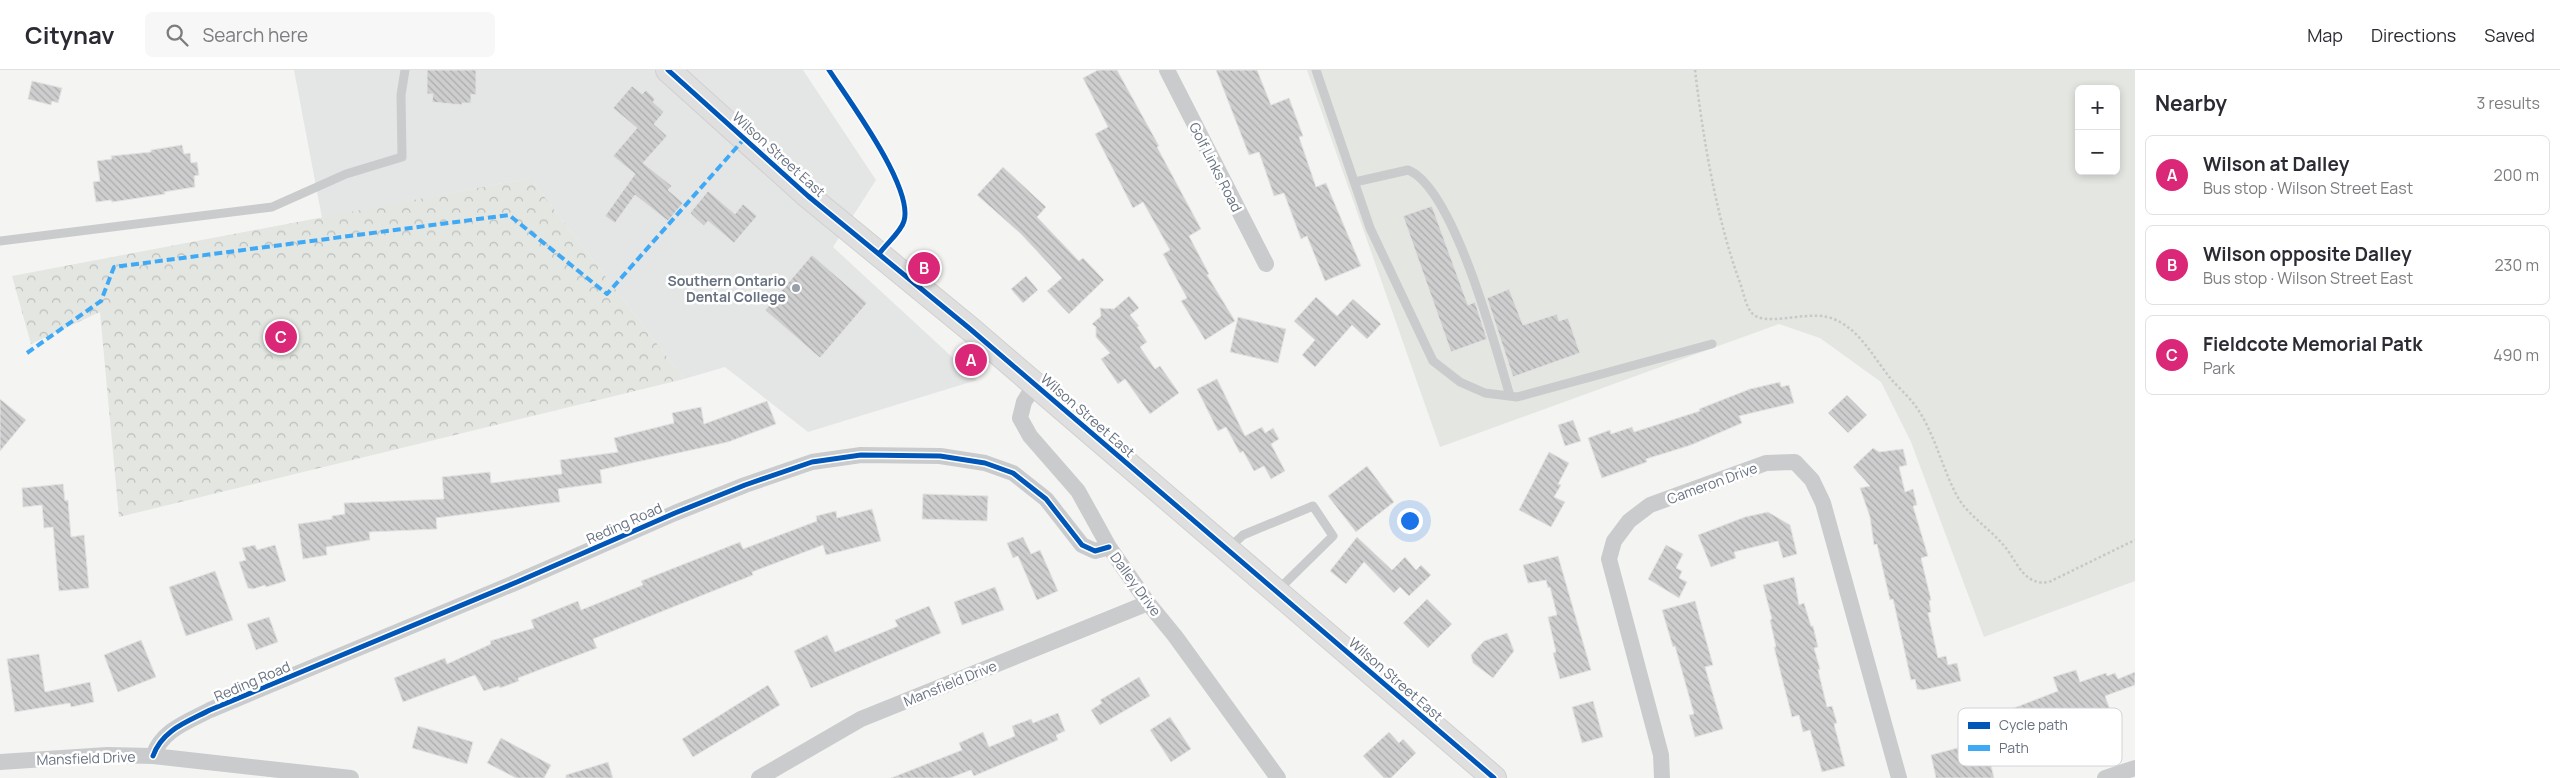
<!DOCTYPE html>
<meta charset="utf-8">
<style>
body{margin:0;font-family:Manrope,sans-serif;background:#f7f7f7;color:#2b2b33}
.controls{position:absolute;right:15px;top:15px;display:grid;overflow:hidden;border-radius:8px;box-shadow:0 2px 8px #0003}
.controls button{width:45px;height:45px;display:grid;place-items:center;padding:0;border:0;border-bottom:1px solid #e1e1e2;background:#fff;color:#2b2b33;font:25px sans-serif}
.you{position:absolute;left:1409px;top:450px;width:18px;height:18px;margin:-12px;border:4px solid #fff;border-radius:50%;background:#1a73e8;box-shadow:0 0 0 8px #1a73e833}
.badge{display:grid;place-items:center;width:32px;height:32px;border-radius:50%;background:#db2777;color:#fff;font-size:16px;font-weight:700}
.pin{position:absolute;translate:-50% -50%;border:2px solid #fff;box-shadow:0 1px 5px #0006}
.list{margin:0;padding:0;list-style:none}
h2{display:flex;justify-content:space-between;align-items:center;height:65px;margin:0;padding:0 20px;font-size:21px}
h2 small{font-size:16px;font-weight:400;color:#7c7c81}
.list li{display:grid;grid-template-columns:32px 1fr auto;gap:15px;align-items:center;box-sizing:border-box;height:80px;margin:0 10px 10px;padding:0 10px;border:1px solid #e1e1e2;border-radius:8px}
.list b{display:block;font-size:19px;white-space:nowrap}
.list p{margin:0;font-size:16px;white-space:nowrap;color:#7c7c81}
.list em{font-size:16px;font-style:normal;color:#7c7c81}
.icon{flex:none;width:28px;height:28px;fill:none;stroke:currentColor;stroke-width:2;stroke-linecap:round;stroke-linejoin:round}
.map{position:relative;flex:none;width:2135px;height:708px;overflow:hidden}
header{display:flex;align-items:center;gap:30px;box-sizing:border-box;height:70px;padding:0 25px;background:#fff;border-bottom:1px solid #e1e1e2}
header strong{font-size:24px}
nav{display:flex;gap:28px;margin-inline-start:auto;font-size:18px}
.search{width:350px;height:45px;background:#f7f7f7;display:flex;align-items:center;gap:12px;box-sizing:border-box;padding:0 18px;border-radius:8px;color:#7c7c81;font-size:19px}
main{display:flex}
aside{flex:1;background:#fff}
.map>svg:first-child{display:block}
</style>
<header>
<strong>Citynav</strong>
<div class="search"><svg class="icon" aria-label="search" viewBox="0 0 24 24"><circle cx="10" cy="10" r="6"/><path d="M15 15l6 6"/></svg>Search here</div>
<nav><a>Map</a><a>Directions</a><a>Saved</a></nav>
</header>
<main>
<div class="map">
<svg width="2135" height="708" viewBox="0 0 2135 708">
<defs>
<pattern id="forest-crowns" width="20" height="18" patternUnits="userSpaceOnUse" patternTransform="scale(1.25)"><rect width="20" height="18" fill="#e3e6e1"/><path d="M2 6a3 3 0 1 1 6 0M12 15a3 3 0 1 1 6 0" fill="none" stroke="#bcbfbc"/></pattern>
<pattern id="building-back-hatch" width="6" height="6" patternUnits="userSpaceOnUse" patternTransform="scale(1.25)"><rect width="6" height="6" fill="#cececf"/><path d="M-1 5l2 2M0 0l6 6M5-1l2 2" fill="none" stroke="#abacad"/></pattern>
</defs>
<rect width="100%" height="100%" fill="#f4f4f3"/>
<path fill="#e4e5e5" d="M294,0H803L876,110L833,177L977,310L808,362L725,297L684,309L530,108L322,148Z"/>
<path fill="#e3e6e1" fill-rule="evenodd" d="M1307,0H2135V511L1984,567L1911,372L1881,312L1820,268L1779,254L1440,377ZM2079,19H2116V101H2079Z"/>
<path fill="url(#forest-crowns)" d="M530,108L684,309L119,447L100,242L31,274L12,206Z"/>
<path fill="url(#building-back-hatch)" stroke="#e3e3e2" d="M427,0H476V25L471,24V33H462V35L432,32L433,24H427Z
M1098,0H1117L1159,76L1157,77L1201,159L1189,166L1209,204L1207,205L1235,251L1205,270L1181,231L1187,228L1163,184L1170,180L1143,132L1133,138L1095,64L1108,57L1083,8Z
M1216,0H1257L1271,35L1289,28L1303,66L1299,67L1316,117L1326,113L1361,196L1325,211L1307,166L1301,169L1284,123L1274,126L1259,82L1249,85Z
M32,11L62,18L58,33L52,31L51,35L28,29Z
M632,16L642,24L646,20L655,29L653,32L664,42L654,54L667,66L643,93L672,116L668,120L683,133L668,151L635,125L615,153L605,146L635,104L613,86L637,58L613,38Z
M182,75L184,84L190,83L191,93L197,92L199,105L194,106L195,117L164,122L165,124L112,132L111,130L96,132L93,112L100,111L97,91L112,89L111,86L151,82V80Z
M1003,97L1046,137L1037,147L1079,191L1083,188L1104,210L1069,244L1047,221L1062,208L1021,164L977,125Z
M708,121L735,144L743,134L757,146L734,173L708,151L704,156L690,143Z
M1432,136L1468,235L1475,232L1487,269L1451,282L1403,146Z
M812,185L867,233L820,288L765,240Z
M1026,206L1038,220L1023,233L1011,219Z
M1509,219L1523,255L1557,244L1559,251L1568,248L1580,283L1513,307L1487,228Z
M1129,226L1139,238L1130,245L1139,256L1137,257L1147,272L1140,277L1155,299L1160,296L1179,323L1150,344L1125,309L1118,314L1101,289L1110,283L1096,267V257L1092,254L1101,246L1100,238L1114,239Z
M1316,227L1337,246L1353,229L1381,254L1367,269L1352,255L1315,297L1302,285L1315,270L1294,251Z
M1238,247L1286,259L1278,293L1230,282Z
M1217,309L1245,366L1262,357L1265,363L1273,358L1279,369L1271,374L1285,401L1271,409L1264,396L1254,401L1243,381L1240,383L1226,357L1218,361L1197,319Z
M1780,312L1781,317L1789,315L1794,333L1739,346L1742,353L1691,375L1646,389L1647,392L1602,408L1588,368L1610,360L1611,364L1632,357L1634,362L1700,341L1699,339L1750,319Z
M1847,325L1867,345L1848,363L1828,343Z
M0,329L26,350L0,381Z
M767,331L776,354L728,372L600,400L602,413L558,419L560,432L436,448L437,459L369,462L370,470L326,477L327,485L303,489L298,454L332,449V446L345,444L344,433L444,429L442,407L490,402L491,413L562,404L560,390L618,382L614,368L674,353L672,343L701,337L704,354Z
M1573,350L1581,371L1565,376L1558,355Z
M1873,378L1879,382L1903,379L1907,395L1899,397L1905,422L1913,419L1917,435L1913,436L1928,486L1921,488L1931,530L1929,531L1931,542L1928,543L1938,588L1946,586L1948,595L1957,593L1961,611L1923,620L1917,619L1915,609L1911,610L1893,529L1890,530L1877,474L1874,475L1870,447L1860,418L1870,416L1853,397Z
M1549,382L1569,393L1558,414L1561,415L1554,427L1565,432L1551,457L1519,440Z
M1367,396L1394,432L1356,462L1328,426Z
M63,414L65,431L68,430L71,467L84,465L89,518L59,521L53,457L44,458L42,435L23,437L22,418Z
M923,424L988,426L987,451L922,449Z
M872,439L881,471L826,485L823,475L752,502L753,505L593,569L597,578L518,608L519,611L500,618L499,616L484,621L475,605L403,632L394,608L445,588L447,594L491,574L490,571L534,558L531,550L578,531L581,540L643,515L641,511L740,472L743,479L817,451L816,446L836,441L837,448Z
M1768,442L1790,455L1797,484L1783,488L1778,471L1734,482L1736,488L1711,497L1698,465L1745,447Z
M1023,467L1031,484L1040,480L1058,521L1037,530L1018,486L1013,488L1007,473Z
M1357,467L1392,500L1405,487L1416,500L1421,495L1431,505L1409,526L1400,517L1394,523L1364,492L1346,514L1330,501Z
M255,475L257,480L275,475L286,511L266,517L265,515L253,519L248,518L239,492L246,490L242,478Z
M1666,475L1683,484L1676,498L1682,501L1679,508L1687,512L1679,528L1648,509Z
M1558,486L1591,600L1560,609L1553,583L1556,582L1548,547L1557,545L1550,517L1548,518L1546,510L1528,513L1523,495Z
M215,501L233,550L186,566L169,517Z
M1794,507L1799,535L1804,533L1811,556H1813L1818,577L1814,578L1820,599L1818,600L1827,637L1832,636L1837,653L1834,654L1845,696L1822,702L1810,660L1803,662L1799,645L1792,647L1774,577H1776L1770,550L1772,549L1763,515Z
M995,517L1004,540L962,555L954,532Z
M1427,529L1452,554L1428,578L1403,553Z
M1695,531L1713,595L1705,597L1723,659L1695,667L1689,645L1694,644L1675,576L1673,577L1662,540Z
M929,536L941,563L811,618L794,581L827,565L835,582L898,556L895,550Z
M269,547L278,572L256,580L247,554Z
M1507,563L1514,581L1493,608L1473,593L1471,585L1484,571Z
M141,570L156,607L118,622L104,585Z
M39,584L45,622L90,612L94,632L71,637L70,633L15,642L7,589Z
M2076,600L2080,612L2106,603L2107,606L2115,603L2118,609L2135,602V615L2105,626L2112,645L2099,650L2097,644L2073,651V649L2029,665L2026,655L2008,662L2001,643L2058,621L2053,607Z
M1139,607L1150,626L1100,655L1091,640L1102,633L1100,630Z
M768,615L780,635L693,687L682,669Z
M1593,631L1603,667L1582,673L1572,637Z
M1058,643L1065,661L1056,665L1058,670L974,706L971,700L950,708H891L962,680L959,673L983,662L989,677L1015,666L1012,656L1031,649L1033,653Z
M1170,647L1191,679L1171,692L1150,660Z
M418,656L473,672L467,694L412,678Z
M1389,662L1399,673L1403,669L1416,683L1391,708H1384L1363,686Z
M501,668L551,695L544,708H516L487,693Z
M1965,676L1971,696L1990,691L1994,708H1936L1931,685Z
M608,692L613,708H566V705Z"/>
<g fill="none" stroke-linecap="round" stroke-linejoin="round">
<g stroke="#d0d0d1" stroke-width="26">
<path id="secondary" d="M668,0L808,126L969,258L1494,708"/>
</g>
<path stroke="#c7c8c8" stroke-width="2.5" stroke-dasharray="2.5 2.5" stroke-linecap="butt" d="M1695,0C1703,68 1716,146 1739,210C1743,220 1745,234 1751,242C1762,258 1805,241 1827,247C1857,254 1873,287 1891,309C1898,317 1907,325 1914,334C1934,360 1941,396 1957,426C1969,447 1991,459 2006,478C2018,494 2025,516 2049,512L2135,470"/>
<path stroke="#cacbcc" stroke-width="9" d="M1316,0L1370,158L1433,291L1460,312L1485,323L1517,327L1712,274
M1355,112L1408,100C1454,118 1496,279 1510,326
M0,171L272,137L346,104L402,87L401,25L405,0
M1229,478L1243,465L1313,436L1333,466L1277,521"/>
<path stroke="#cacbcc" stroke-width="16" d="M1167,0L1266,194
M1035,314L1024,332L1020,348L1030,366L1078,421L1109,477L1148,533L1175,566L1278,708
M153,686C162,660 187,652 210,640L517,512L675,443L745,415L812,392L861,385L940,386L985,393L1013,403L1046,429L1082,475L1095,481L1109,477
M0,692L107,685L153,686L351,708
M759,708L861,649L1148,533
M1662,708L1661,685L1609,489L1614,471L1629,451L1650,435L1766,393L1795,392L1812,410L1823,433L1899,708
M2105,708L2135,698"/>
<use href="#secondary" stroke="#dfdfdf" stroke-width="24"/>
<path stroke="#3fa9f5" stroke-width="4" stroke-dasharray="8 4" stroke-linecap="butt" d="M27,283L101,231L114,197L509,145L607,224L744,69"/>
<g stroke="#fff" stroke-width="8">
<path id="cycleway" d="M668,0L808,126L969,258L1494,708
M829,0C848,29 914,118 904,151C901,162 886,174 879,184
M153,686C162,660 187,652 210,640L517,512L675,443L745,415L812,392L861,385L940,386L985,393L1013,403L1046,429L1082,475L1095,481L1109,477"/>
</g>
<use href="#cycleway" stroke="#0057b8" stroke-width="5"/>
</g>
<circle fill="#989fa8" stroke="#fff" stroke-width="2" cx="796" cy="218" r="5"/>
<g text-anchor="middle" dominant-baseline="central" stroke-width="5" stroke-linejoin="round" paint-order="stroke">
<g font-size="14" fill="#677180" stroke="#fff">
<text transform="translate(779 84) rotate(42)">Wilson Street East</text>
<text transform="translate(1216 97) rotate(63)">Golf Links Road</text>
<text transform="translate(1088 345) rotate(41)">Wilson Street East</text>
<text transform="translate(1712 413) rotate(-20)">Cameron Drive</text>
<text transform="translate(624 453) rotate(-24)">Reding Road</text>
<text transform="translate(1136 514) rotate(54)">Dalley Drive</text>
<text transform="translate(1396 609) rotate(41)">Wilson Street East</text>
<text transform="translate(252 611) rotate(-23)">Reding Road</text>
<text transform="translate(950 613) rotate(-22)">Mansfield Drive</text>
<text transform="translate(86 688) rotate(-2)">Mansfield Drive</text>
</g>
<g font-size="14" font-weight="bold" fill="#677180" stroke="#fff" text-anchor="end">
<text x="786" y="210">Southern Ontario<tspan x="786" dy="16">Dental College</tspan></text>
</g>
</g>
<rect x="1958" y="638" width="164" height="58" rx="8" fill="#fff" stroke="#d1d4d9" stroke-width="1"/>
<rect x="1968" y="652" width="22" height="7" fill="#0057b8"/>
<rect x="1968" y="675" width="22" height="6" fill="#3fa9f5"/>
<g font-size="14" fill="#677180">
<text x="1999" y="660">Cycle path</text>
<text x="1999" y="683">Path</text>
</g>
</svg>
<div class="controls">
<button>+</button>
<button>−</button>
</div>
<div class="you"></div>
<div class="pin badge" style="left:971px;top:290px">A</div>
<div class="pin badge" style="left:924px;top:198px">B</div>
<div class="pin badge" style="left:281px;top:267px">C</div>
</div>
<aside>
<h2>Nearby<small>3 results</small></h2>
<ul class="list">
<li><span class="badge">A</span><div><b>Wilson at Dalley</b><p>Bus stop · Wilson Street East</p></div><em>200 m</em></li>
<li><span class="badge">B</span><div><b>Wilson opposite Dalley</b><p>Bus stop · Wilson Street East</p></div><em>230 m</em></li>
<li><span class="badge">C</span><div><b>Fieldcote Memorial Patk</b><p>Park</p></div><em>490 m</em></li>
</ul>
</aside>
</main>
